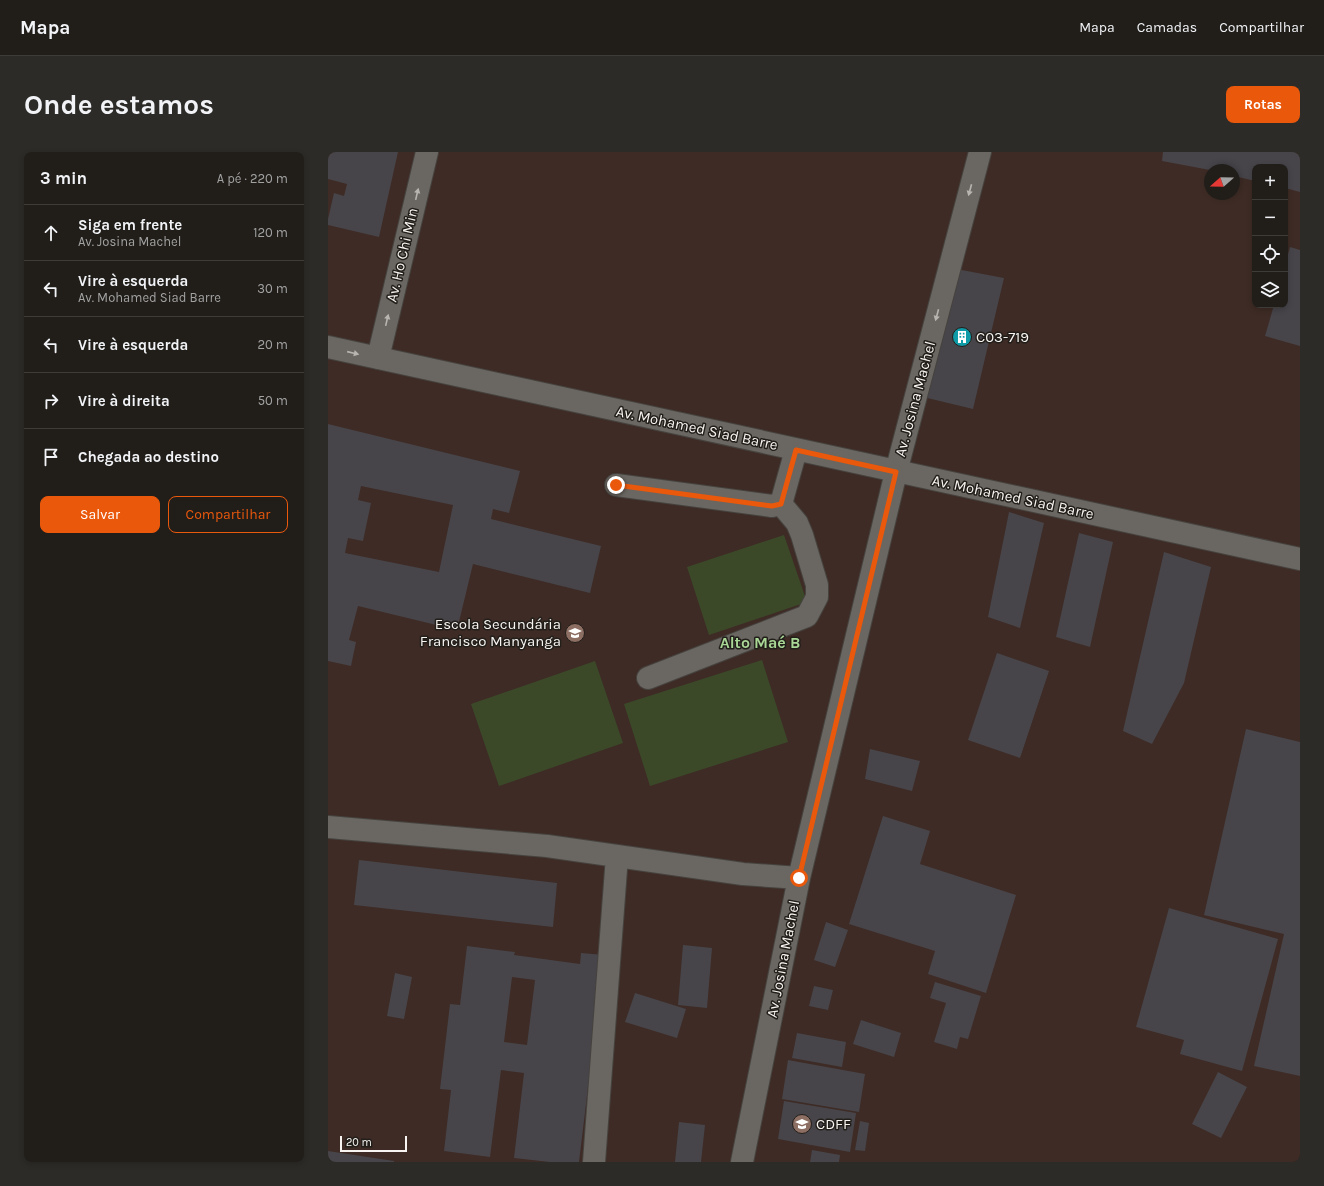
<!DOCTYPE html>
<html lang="pt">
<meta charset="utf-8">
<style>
body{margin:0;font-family:Karla,sans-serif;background:#2d2b27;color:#f1f3f6}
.controls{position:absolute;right:12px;top:12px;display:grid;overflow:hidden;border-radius:8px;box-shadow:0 2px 6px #0003}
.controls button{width:36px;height:36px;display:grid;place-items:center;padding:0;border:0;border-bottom:1px solid #3e3c39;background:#211e1a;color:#f1f3f6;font:20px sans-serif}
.compass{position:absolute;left:876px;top:12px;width:36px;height:36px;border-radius:50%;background:#211e1a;box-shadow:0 2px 6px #0003;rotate:250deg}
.scale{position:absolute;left:12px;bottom:10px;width:67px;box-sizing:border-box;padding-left:4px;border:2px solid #f7f4f1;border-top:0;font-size:11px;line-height:14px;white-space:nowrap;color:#f7f4f1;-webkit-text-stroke:3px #221e1a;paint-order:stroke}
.stop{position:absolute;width:12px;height:12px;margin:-9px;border:3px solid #ea580c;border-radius:50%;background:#fff}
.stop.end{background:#ea580c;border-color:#fff;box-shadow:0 1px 4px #0008}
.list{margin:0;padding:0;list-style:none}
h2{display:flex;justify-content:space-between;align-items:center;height:52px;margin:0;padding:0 16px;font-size:17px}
h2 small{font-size:13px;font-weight:400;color:#a2a2a2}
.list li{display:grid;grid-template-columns:26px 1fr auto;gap:12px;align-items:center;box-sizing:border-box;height:56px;padding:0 16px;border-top:1px solid #3e3c39}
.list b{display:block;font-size:15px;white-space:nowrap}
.list p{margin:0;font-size:13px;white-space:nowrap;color:#a2a2a2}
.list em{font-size:13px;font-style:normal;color:#a2a2a2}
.actions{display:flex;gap:8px;padding:12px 16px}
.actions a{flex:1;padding:9px 0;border:1px solid #ea580c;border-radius:8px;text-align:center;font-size:14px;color:#ea580c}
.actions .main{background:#ea580c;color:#fff}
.icon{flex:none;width:22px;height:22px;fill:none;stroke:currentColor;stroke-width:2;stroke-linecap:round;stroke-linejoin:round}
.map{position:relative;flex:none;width:972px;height:1010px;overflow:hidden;border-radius:8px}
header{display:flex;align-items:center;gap:24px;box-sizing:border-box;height:56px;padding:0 20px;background:#211e1a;border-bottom:1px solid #3e3c39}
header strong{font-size:19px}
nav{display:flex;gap:22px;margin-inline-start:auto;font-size:14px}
.intro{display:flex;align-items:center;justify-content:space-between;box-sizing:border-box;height:96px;padding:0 24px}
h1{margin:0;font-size:28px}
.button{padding:10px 18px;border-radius:8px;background:#ea580c;color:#fff;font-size:14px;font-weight:700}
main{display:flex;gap:24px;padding:0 24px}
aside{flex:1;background:#211e1a;border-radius:8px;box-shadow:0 2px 6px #0003}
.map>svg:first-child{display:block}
</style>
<header>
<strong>Mapa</strong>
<nav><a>Mapa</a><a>Camadas</a><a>Compartilhar</a></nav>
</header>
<div class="intro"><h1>Onde estamos</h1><a class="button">Rotas</a></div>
<main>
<aside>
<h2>3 min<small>A pé · 220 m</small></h2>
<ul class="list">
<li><svg class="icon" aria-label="ahead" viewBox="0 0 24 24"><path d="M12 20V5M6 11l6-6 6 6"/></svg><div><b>Siga em frente</b><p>Av. Josina Machel</p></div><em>120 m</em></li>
<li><svg class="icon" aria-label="left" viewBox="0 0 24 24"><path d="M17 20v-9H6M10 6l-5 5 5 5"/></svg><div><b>Vire à esquerda</b><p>Av. Mohamed Siad Barre</p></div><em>30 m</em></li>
<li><svg class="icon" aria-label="left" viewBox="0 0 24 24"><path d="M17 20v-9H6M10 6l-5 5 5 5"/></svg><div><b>Vire à esquerda</b></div><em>20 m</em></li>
<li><svg class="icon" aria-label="right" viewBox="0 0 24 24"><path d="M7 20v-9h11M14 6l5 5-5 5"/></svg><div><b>Vire à direita</b></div><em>50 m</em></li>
<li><svg class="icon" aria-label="arrive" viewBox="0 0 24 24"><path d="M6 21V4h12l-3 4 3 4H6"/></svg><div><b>Chegada ao destino</b></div></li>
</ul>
<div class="actions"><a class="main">Salvar</a><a>Compartilhar</a></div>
</aside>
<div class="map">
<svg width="972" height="1010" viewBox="0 0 972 1010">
<rect width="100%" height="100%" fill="#2c2823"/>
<path fill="#3e2b25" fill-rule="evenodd" d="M0,0H972V1010H0ZM927,15H957V153H927ZM882,18H906V42H882Z"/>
<path fill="#3b4929" d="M456,383L479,450L381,483L359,415Z
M434,508L460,590L322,634L296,552Z
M267,509L295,591L171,634L143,552Z"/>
<path fill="#47454a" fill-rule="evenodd" d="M0,0H70L51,85L0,73V67L6,41L16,44L19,32L0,27Z
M835,0H972V40L957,36V15H927V29L906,24V18H882L834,9Z
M962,95L972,98V194L937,184L946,153H957V113Z
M623,116L676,126L645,257L591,244Z
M0,272L192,319L181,361L165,357L163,367L273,394L262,441L145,412L129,478L30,454L21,488L28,490L23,514L0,509ZM33,334L125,353L111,420L17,401L20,386L35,389L43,351L30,348Z
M681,360L716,371L692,476L660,465Z
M751,381L785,390L762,495L728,485Z
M836,400L883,415L856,531L824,592L795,579Z
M669,501L721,519L692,606L640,588Z
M918,577L972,590V924L926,914L956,782L876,763Z
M542,597L592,609L584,639L537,627Z
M555,664L602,679L592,712L688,743L658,841L600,822L607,799L521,772Z
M31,708L229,731L225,775L26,753Z
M841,756L950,787L914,919L852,902L856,888L808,875Z
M498,770L520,778L507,815L486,808Z
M355,793L384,796L379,856L350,853Z
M139,794L187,800L186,803L252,812L253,801L276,803L251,1010H222L186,1006L196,921L173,918L162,1005L116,999L123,938L112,937L122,852L132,853ZM184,825L207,828L199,893L176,890Z
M67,821L84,825L76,867L59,864Z
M607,830L653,844L640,887L632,885L629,897L606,890L618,851L602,846Z
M486,834L505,838L500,858L481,854Z
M307,841L358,857L349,886L297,870Z
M533,868L573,881L566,905L525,892Z
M469,881L518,890L514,915L464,906Z
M460,908L537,922L531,960L454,947Z
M890,920L919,935L893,986L864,972Z
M456,949L528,961L522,1000L450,987Z
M532,969L541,971L537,999L527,998Z
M351,970L377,973L373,1010H347Z
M484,998L512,1003L511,1010H482Z
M0,999L66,1009V1010H0Z"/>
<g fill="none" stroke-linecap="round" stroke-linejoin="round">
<g stroke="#46433f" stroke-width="24">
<path id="minor" d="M0,195L972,407
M50,206L99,0
M288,333L444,354L453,352L468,298
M320,526L479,464L489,445V433L474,383L469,371L453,352
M0,675L219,694L415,722L471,726
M266,1010L289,704
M414,1010L471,726L568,320L652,0"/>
</g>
<use href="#minor" stroke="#6a6661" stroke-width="22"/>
</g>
<defs><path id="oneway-solid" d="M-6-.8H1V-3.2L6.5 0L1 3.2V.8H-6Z"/></defs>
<g fill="#b8b4b0">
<use href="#oneway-solid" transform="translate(642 38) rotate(105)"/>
<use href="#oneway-solid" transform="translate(89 42) rotate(-77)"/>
<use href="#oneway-solid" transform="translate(609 163) rotate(105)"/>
<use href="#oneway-solid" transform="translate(59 168) rotate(-77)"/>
<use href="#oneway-solid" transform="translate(25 201) rotate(13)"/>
</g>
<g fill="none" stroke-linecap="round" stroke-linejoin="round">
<path stroke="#ea580c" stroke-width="5" d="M288,333L444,354L453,352L468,298L568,320L471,726"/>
</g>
<defs>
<g id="building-disc" transform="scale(1)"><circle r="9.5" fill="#0f9aa8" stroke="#221e1a"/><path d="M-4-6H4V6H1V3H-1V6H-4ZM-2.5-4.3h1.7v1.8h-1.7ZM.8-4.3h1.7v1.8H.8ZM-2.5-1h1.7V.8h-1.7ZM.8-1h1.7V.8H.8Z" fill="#fff"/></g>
<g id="school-disc" transform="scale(1)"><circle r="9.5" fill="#8d6e63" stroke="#221e1a"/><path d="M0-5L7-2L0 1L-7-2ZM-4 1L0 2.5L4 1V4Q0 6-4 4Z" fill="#fff"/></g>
</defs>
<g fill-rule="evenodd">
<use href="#building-disc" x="634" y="185"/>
<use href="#school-disc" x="247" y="481"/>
<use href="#school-disc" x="474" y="972"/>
</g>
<g text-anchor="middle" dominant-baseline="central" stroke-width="3" stroke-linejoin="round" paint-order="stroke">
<g font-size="15" fill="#f7f4f1" stroke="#221e1a">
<text transform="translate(74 103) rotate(-77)">Av. Ho Chi Min</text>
<text transform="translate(587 247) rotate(-75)">Av. Josina Machel</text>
<text transform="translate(369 276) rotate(12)">Av. Mohamed Siad Barre</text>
<text transform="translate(685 345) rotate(12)">Av. Mohamed Siad Barre</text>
<text transform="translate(455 807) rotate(-79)">Av. Josina Machel</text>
</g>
<g font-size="15" fill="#f7f4f1" stroke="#221e1a" text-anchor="start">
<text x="648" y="185">C03-719</text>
<text x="233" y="472" text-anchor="end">Escola Secundária<tspan x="233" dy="17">Francisco Manyanga</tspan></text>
<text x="488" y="972">CDFF</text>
</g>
<g font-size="16" font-weight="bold" fill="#a9d796" stroke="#221e1a">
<text x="432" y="490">Alto Maé B</text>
</g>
</g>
</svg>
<div class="controls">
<button>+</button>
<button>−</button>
<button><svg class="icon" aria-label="locate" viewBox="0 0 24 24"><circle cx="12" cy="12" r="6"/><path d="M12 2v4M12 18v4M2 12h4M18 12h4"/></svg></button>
<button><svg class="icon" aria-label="layers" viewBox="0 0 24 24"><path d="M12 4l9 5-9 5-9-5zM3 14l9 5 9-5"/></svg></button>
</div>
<svg class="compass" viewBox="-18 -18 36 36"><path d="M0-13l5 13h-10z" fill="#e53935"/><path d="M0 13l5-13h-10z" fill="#a2a2a2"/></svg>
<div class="scale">20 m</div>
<div class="stop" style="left:471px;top:726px"></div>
<div class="stop end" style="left:288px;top:333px"></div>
</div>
</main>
